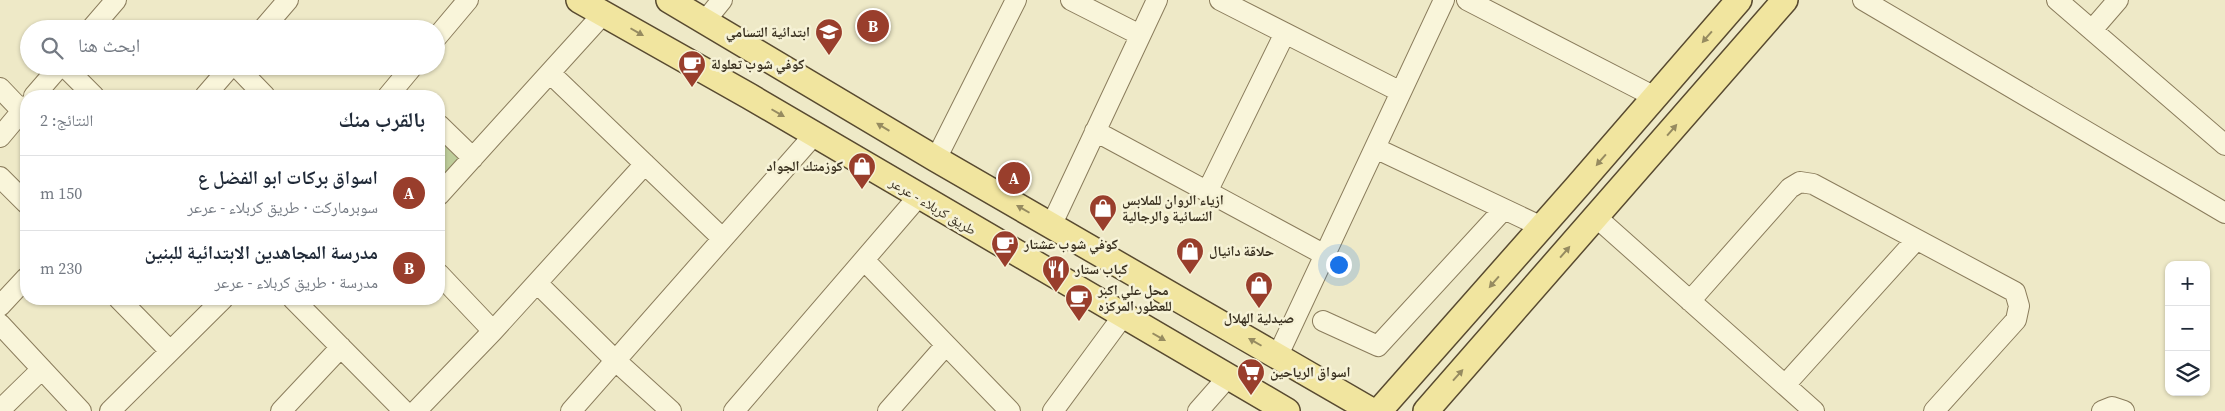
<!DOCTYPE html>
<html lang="ar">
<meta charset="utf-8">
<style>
body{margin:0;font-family:"Source Serif 4","Noto Naskh Arabic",serif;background:#f6f6f7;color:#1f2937;direction:rtl}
.controls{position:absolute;right:15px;bottom:15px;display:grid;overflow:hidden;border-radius:10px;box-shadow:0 1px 4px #0004}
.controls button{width:45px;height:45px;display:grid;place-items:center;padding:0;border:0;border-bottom:1px solid #e0e1e3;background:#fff;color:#1f2937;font:25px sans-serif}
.you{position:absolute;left:1338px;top:264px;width:18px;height:18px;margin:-12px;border:4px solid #fff;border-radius:50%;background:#1a73e8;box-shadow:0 0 0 8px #1a73e833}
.badge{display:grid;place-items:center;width:32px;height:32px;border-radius:50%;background:#993e2c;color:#fff;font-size:16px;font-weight:700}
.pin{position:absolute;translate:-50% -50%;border:2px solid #fff;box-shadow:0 1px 5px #0006}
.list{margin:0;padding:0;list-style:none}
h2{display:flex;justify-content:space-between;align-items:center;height:65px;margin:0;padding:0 20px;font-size:21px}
h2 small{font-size:16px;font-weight:400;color:#747a83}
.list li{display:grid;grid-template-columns:32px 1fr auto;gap:15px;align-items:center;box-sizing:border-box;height:75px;padding:0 20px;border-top:1px solid #e0e1e3}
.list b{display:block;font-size:19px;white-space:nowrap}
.list p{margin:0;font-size:16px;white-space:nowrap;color:#747a83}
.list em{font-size:16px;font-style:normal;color:#747a83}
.icon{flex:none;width:28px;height:28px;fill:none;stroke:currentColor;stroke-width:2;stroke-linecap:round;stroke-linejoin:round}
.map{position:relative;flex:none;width:2225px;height:411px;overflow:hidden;direction:ltr}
.search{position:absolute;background:#fff;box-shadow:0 1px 4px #0004;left:20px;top:20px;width:425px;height:55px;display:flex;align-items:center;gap:12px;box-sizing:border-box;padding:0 18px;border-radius:28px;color:#747a83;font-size:19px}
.panel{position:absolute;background:#fff;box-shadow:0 1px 4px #0004;left:20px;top:90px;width:425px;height:215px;border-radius:20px;direction:rtl}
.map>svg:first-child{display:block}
</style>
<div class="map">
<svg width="2225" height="411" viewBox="0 0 2225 411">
<rect width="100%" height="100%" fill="#eee9c7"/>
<path fill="#becd9a" d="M439,139L461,160L439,184Z"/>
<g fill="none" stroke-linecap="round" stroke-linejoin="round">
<g stroke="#8a7c5c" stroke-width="22">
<path id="minor" d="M1071,0L1140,35
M1220,0L1401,92
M1467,0L1655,97
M1863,0L2225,213
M2057,0L2225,145
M705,21L722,0
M91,29L116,0
M263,29L288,0
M2092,30L2118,0
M436,38L468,0
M64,66L94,96
M236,66L265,96
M551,74L722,238
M0,88L22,111
M34,96L60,66
M205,96L231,66
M388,96L413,66
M439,125L473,158
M1095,131L1325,255
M0,137L26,106
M1375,148L1542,227
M936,159L1016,0
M0,177L26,203
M1207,192L1285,33
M439,195L604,13
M1596,217L1814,411
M1051,226L1157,0
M865,261L1010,411
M439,274L493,331
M537,283L616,361L671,411
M119,299L170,351
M293,299L404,411
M1690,301L1790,188L1800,182L1813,184L2015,292L2019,306L2016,320L1934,411
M0,306L26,278
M1323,321L1378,346L1504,209
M0,324L81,411
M1278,355L1444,0
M1785,385L1916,240
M0,410L42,369
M110,411L223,299
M281,411L341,347
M416,411L493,331L645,164
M571,411L814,135
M734,411L918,197
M888,411L946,345
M1053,411L1123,316
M1198,411L1228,377
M2102,411L2112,407L2124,411"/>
</g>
<g stroke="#584a30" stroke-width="28">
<path id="major" d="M579,0L749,96L1287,411
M669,0L936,159L1372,411
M1379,411L1576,188L1739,0
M1426,411L1785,0"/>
</g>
<use href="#minor" stroke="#f9f5da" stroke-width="20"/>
<use href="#major" stroke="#f1e59f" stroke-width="25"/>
</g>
<defs><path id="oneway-solid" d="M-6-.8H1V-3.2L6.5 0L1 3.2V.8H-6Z" transform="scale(1.25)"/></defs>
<g fill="#968b60">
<use href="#oneway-solid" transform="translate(637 32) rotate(30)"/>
<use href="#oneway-solid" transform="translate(1707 37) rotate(131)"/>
<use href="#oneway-solid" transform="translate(778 113) rotate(30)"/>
<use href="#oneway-solid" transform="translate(883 127) rotate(-149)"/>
<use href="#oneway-solid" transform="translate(1672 130) rotate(-49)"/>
<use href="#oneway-solid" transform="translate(1601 160) rotate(131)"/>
<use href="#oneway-solid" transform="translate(1023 209) rotate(-150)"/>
<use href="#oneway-solid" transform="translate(1565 252) rotate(-49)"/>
<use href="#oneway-solid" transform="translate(1494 282) rotate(131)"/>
<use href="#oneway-solid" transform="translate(1159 337) rotate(30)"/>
<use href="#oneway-solid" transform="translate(1255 342) rotate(-150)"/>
<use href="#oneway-solid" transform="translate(1458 375) rotate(-48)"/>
</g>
<defs>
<g id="school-pin" transform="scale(1.4375)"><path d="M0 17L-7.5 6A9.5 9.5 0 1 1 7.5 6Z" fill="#993e2c" stroke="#f6f2d6"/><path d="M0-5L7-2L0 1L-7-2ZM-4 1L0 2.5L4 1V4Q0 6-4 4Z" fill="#fff"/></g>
<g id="cafe-pin" transform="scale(1.4375)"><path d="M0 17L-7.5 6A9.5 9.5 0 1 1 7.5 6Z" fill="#993e2c" stroke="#f6f2d6"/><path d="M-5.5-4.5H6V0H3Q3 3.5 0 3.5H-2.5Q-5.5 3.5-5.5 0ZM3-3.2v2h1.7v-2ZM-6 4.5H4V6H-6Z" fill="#fff"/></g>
<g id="shop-pin" transform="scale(1.4375)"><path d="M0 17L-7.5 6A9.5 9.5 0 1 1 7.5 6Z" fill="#993e2c" stroke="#f6f2d6"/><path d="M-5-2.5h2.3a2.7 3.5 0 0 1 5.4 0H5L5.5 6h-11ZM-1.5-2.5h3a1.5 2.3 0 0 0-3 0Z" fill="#fff"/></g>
<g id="restaurant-pin" transform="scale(1.4375)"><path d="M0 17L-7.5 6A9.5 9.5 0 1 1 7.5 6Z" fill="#993e2c" stroke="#f6f2d6"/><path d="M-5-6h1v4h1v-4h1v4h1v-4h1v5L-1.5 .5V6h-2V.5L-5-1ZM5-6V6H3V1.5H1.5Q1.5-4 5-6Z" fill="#fff"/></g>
<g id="supermarket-pin" transform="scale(1.4375)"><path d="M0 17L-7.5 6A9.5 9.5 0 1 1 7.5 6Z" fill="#993e2c" stroke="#f6f2d6"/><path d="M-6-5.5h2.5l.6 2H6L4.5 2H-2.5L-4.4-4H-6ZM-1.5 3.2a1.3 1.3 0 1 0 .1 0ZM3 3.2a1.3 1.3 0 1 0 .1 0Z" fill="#fff"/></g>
</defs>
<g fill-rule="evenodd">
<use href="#school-pin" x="829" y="32"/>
<use href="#cafe-pin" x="692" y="64"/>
<use href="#shop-pin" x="862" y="166"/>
<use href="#shop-pin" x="1103" y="208"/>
<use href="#cafe-pin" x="1005" y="244"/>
<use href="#shop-pin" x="1190" y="251"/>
<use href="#restaurant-pin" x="1056" y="269"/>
<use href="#shop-pin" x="1259" y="285"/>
<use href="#cafe-pin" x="1079" y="298"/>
<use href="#supermarket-pin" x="1251" y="372"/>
</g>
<g text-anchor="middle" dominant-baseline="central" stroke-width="5" stroke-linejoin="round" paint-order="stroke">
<g font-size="14" font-weight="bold" fill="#3a3120" stroke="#f6f2d6" text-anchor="start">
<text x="810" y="32" text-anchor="end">ابتدائية التسامي</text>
<text x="711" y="64">كوفي شوب تعلولة</text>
<text x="843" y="166" text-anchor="end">كوزمتك الجواد</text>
<text x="1122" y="200">ازياء الروان للملابس<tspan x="1122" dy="16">النسائية والرجالية</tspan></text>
<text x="1024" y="244">كوفي شوب عشتار</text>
<text x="1209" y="251">حلاقة دانيال</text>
<text x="1075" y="269">كباب ستار</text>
<text x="1098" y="290">محل علي اكبر<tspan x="1098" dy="16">للعطور المركزه</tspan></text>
<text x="1259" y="318" text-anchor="middle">صيدلية الهلال</text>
<text x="1270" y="372">اسواق الرياحين</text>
</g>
<g font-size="14" fill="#3a3120" stroke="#f6f2d6">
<text transform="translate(933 206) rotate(31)">طريق كربلاء - عرعر</text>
</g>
</g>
</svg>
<div class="controls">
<button>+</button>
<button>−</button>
<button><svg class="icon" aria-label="layers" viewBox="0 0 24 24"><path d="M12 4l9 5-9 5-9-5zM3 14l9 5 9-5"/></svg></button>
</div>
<div class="you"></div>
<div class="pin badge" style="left:1014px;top:178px">A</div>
<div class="pin badge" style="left:873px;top:26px">B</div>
<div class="search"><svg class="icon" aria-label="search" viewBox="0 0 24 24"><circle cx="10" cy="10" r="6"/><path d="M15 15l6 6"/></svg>ابحث هنا</div>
<section class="panel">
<h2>بالقرب منك<small>النتائج: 2</small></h2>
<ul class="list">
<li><span class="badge">A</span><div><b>اسواق بركات ابو الفضل ع</b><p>سوبرماركت · طريق كربلاء - عرعر</p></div><em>150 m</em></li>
<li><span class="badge">B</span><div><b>مدرسة المجاهدين الابتدائية للبنين</b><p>مدرسة · طريق كربلاء - عرعر</p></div><em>230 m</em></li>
</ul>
</section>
</div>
